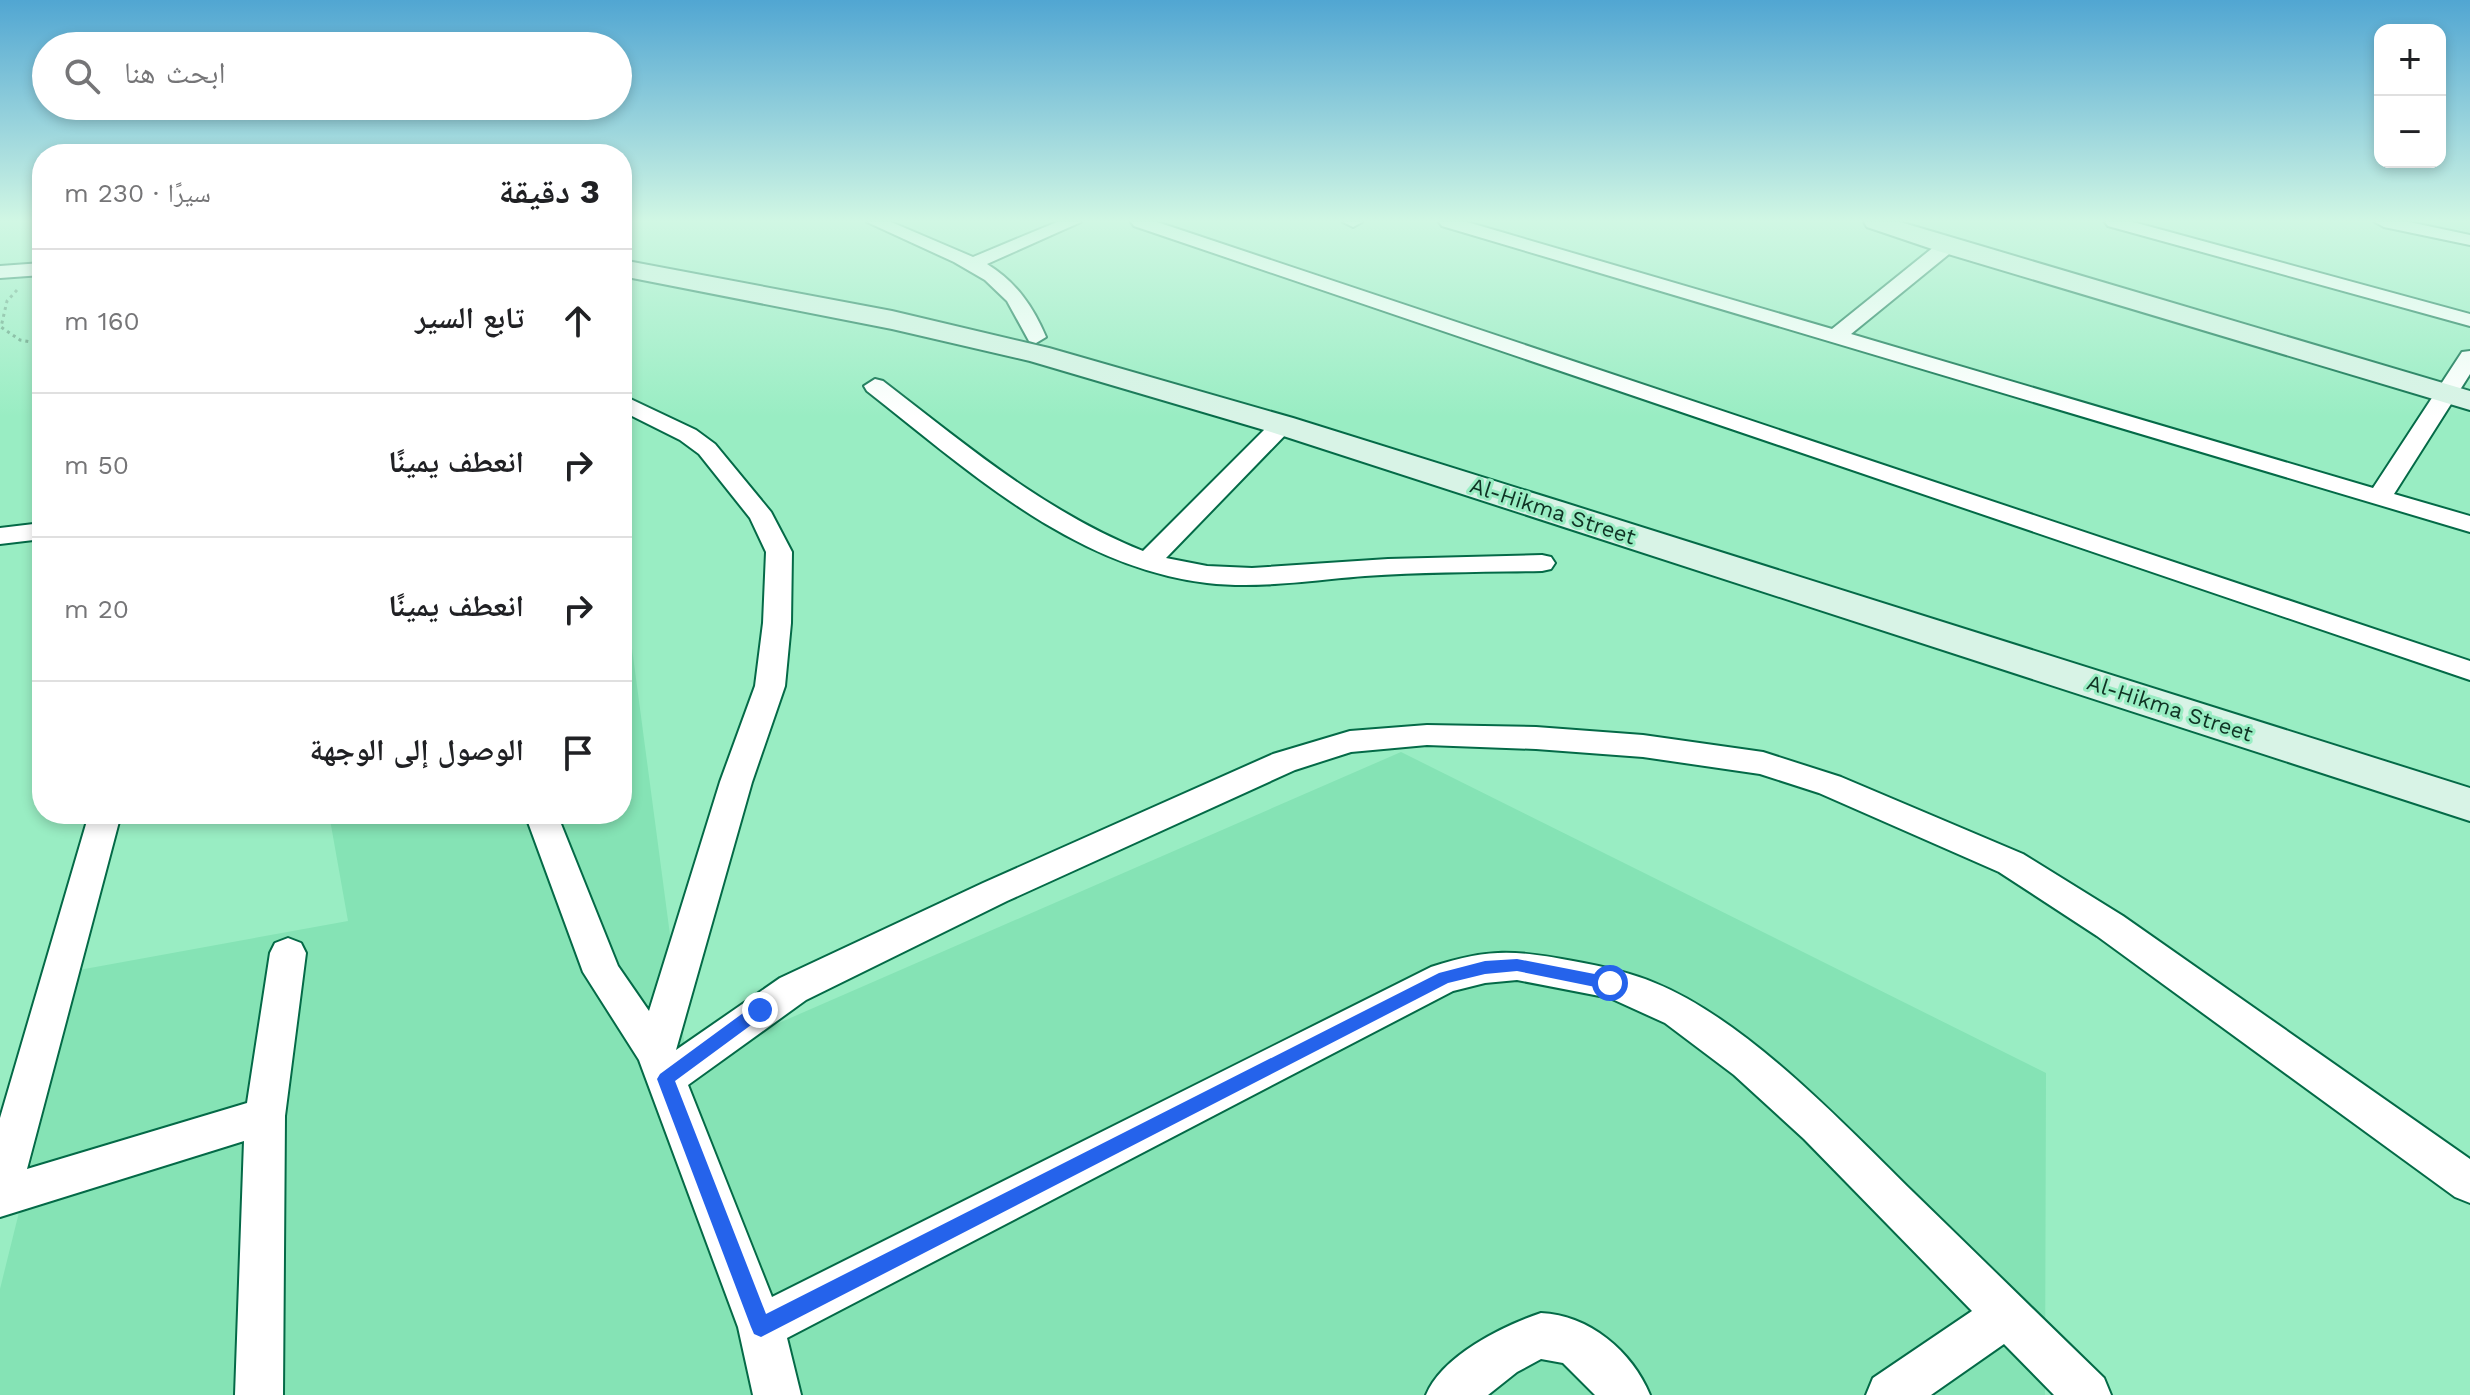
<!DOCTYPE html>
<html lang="ar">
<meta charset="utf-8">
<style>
body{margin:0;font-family:"Work Sans","Noto Naskh Arabic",sans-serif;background:#f2f2f2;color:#202124;direction:rtl}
.controls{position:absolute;right:24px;top:24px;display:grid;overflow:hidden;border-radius:16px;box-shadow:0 4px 12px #0003}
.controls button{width:72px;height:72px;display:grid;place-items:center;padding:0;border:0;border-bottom:2px solid #e0e0e0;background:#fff;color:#202124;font:40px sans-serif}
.stop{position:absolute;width:24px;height:24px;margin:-18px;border:6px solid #2563eb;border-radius:50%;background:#fff}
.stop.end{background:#2563eb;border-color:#fff;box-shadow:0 2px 8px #0008}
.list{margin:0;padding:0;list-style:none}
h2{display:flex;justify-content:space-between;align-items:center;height:104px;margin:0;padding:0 32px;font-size:34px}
h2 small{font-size:26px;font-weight:400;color:#757577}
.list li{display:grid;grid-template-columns:52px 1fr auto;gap:24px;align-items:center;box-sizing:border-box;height:144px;padding:0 32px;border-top:2px solid #e0e0e0}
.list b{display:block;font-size:30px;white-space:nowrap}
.list em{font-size:26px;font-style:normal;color:#757577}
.icon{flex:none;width:44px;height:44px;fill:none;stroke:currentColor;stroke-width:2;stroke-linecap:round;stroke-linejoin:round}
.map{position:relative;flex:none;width:2470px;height:1395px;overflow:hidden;direction:ltr}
.search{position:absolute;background:#fff;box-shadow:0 4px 12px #0003;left:32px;top:32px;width:600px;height:88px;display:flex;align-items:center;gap:20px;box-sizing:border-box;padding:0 28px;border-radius:44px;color:#757577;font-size:30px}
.panel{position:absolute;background:#fff;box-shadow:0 4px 12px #0003;left:32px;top:144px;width:600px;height:680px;border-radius:32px;direction:rtl}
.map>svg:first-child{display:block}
</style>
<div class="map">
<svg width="2470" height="1395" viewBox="0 0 2470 1395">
<rect width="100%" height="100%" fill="#99edc3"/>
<path fill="#85e3b5" d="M622,573L687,1063L1401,752L2046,1073L2045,1395H0V1289L79,970L348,921L329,814H622Z"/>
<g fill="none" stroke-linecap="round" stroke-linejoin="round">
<g stroke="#046a47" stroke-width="4">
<path id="street" d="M867,222H891L973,257L1057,222H1081L987,264C1016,282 1033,306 1046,337L1036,343L1029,341L1007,301L985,280L954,262Z
M1131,222H1157L2470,661V680L1134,226Z
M1343,222H1362L1353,227Z
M1439,222H1467L1832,329L1940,242H1954L1956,246L1954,250L1851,334L2373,488L2462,352L2470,351V374L2394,494L2470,516V532L1442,226Z
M2105,222H2133L2470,314V326L2108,226Z
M2375,222H2409L2470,235V245L2384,227Z
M42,263V275L0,278V266Z
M875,379L883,381C966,445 1045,512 1143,551L1274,420H1290L1294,425L1290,430L1166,558L1207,566L1252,568L1388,559L1542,555L1551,557L1555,563L1551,569L1542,571C1483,572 1424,572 1365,576C1313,580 1260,589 1207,583C1073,567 969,471 867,391L864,386Z
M622,395L696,430L715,444L771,512L792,552L791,623L785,686L752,782L676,1050L780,978L983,883L1273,754L1350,731L1427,725L1536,727L1643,735L1763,752L1841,777L2023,854L2123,916L2470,1159V1203L2455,1197L2097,936L1999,872L1819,793L1760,774L1643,757L1536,749L1427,745L1351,752L1295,770L1007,901L806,1000L688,1085L772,1297L1431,967C1489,948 1515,950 1573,961C1601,966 1629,972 1655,983C1746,1020 1843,1123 1913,1192C1977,1254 2040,1316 2104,1378L2111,1395H2054L2004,1344L1931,1395H1866L1873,1378L1972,1311L1804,1139L1734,1075L1665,1023L1610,998L1517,980L1485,983L1453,991L787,1338L801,1395H753L738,1327L639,1060L583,972L525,814H557L618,966L649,1011L720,782L755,686L763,623L766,552L750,518L699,454L680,440L622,411Z
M42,523V539L0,544V528Z
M89,814H121L27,1169L247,1103L270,953L275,943L288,938L301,943L306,953L285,1116L283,1395H235L244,1141L0,1217V1118Z
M1541,1313C1589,1315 1632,1351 1650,1395H1595L1563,1363L1541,1359L1517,1372L1488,1395H1426C1442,1356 1502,1326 1541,1313Z"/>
</g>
<g stroke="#046a47" stroke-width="4">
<path id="secondary" d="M1864,222H1900L2470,391V410L1938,251L1867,227Z
M622,260L892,311L1049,348L1293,418L1562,502L2470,788V821L1271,432L1030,361L892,329L622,276Z"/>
</g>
<path stroke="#5e9c7e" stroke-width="3" stroke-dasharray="3 4" stroke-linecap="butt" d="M17,290L7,301L1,327L20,340L42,344"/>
<use href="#street" fill="#fff" fill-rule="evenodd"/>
<use href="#secondary" fill="#d8f3e6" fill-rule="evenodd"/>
</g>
<linearGradient id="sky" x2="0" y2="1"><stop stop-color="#51a6d2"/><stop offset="0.53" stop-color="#d1f7e4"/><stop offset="1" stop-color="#d1f7e4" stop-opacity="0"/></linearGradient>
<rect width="2470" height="417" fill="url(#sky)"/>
<path fill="#2563eb" d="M1517,959L1610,977L1618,983L1610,990L1517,971L1485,974L1448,983L761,1337L754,1334L751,1327L657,1079L660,1074L754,1005H766L768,1010L766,1014L675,1081L766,1314L1439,973L1485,961Z"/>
<g text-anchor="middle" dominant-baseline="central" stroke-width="6" stroke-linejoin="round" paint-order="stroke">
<g font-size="22" fill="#0f3223" stroke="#99edc3">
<text transform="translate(1553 511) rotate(18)">Al-Hikma Street</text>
<text transform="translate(2170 708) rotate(18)">Al-Hikma Street</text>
</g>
</g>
</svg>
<div class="controls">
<button>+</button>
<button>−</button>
</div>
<div class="stop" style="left:1610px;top:983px"></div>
<div class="stop end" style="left:760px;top:1010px"></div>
<div class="search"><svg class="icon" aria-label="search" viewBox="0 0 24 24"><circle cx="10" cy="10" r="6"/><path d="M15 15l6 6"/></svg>ابحث هنا</div>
<section class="panel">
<h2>3 دقيقة<small>سيرًا · 230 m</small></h2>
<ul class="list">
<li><svg class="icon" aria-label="ahead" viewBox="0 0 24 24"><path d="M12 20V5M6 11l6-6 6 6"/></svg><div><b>تابع السير</b></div><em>160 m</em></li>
<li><svg class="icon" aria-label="right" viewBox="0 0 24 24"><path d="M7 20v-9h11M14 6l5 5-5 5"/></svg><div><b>انعطف يمينًا</b></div><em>50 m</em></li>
<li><svg class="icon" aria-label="right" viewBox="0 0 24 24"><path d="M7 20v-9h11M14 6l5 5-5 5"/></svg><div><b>انعطف يمينًا</b></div><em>20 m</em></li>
<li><svg class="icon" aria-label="arrive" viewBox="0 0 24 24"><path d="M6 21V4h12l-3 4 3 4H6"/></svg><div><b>الوصول إلى الوجهة</b></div></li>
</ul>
</section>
</div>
